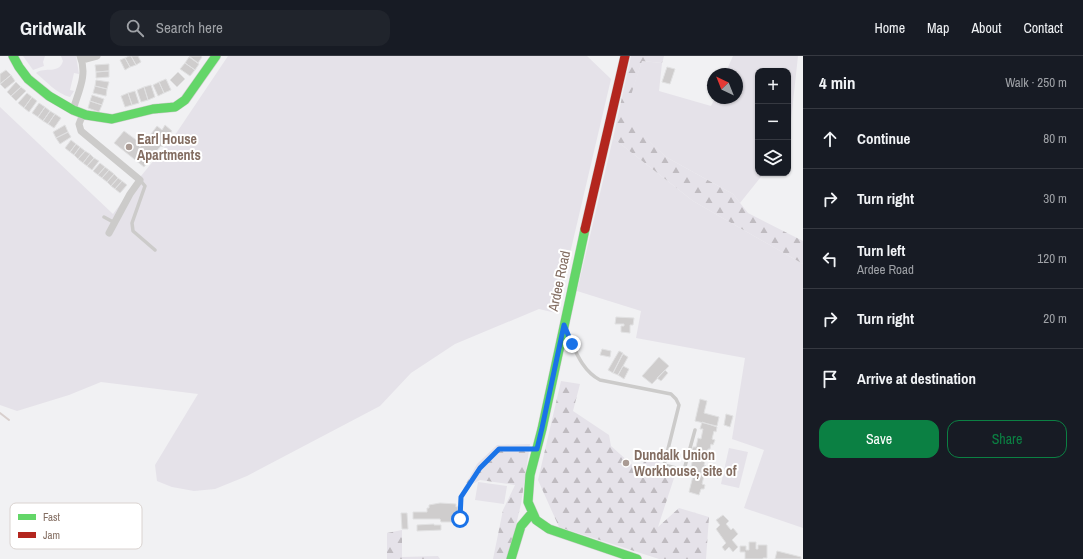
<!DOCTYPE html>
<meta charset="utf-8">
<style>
body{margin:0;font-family:"Archivo Narrow",sans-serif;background:#20242c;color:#f1f3f6}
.controls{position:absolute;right:12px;top:12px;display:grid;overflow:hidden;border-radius:8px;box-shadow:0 1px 3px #0004}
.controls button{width:36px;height:36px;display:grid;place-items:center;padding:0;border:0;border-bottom:1px solid #363941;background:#171b24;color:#f1f3f6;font:20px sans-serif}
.compass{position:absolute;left:707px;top:12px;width:36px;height:36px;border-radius:50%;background:#171b24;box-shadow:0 1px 3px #0004;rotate:317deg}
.stop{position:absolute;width:12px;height:12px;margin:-9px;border:3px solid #1a73e8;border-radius:50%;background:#fff}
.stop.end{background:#1a73e8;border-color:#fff;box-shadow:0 1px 4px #0008}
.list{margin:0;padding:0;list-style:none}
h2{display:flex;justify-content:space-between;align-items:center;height:52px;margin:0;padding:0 16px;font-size:17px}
h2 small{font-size:13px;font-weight:400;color:#9ea1a6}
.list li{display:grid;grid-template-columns:26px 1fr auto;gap:12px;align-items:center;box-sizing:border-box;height:60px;padding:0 16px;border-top:1px solid #363941}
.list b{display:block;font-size:15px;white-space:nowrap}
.list p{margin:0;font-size:13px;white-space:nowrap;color:#9ea1a6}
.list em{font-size:13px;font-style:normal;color:#9ea1a6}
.actions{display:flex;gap:8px;padding:12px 16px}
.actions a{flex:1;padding:9px 0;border:1px solid #0b8043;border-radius:12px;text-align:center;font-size:14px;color:#0b8043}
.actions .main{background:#0b8043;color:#fff}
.icon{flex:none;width:22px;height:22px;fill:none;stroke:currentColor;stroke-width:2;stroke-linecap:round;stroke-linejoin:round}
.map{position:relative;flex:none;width:803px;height:503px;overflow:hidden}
header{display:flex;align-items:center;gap:24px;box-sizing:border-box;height:56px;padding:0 20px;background:#171b24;border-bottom:1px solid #363941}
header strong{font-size:19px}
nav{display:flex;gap:22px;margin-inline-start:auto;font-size:14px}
.search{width:280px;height:36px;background:#20242c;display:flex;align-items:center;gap:10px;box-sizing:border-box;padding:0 14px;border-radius:12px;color:#9ea1a6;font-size:15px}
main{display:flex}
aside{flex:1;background:#171b24}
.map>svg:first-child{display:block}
</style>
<header>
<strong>Gridwalk</strong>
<div class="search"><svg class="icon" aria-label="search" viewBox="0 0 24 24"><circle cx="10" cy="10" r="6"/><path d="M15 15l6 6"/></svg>Search here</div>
<nav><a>Home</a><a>Map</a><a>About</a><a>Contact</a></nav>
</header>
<main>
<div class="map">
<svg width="803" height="503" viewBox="0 0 803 503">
<defs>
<pattern id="forest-firs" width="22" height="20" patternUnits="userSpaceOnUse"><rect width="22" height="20" fill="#e5e2e9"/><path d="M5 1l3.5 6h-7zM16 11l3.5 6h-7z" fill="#bfbbc0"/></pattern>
</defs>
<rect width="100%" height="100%" fill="#f1f1f3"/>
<path fill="#e5e2e9" d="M23,0H45L43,6L44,10L33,14Z
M61,0H76L79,18L74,17L70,34L74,35L70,41C57,38 46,25 36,17C45,10 59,19 63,5Z
M228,0H587L611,23L556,257L539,253L455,288L411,317L380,350L247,420L215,433L194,435L172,431L157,425L155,409L198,338L101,326L69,339L17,355L0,349V51L113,158L141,120L177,76Z
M733,0H798L790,74L788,78V15H758V117H764L740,147L733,138L666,101L623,61L642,5L662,7L659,35L711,50L715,42H737V18H725Z
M613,82L693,145L803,208V472L744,452L764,394L732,383L745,302L636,282L641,255L577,235Z
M729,392L748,396L739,432L721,428Z
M478,426L507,430L504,448L475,444Z"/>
<path fill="url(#forest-firs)" d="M631,0H664L662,7L642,5L624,61L666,101L733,138L748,157L803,185V208L693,145L613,82Z
M561,325L580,328L573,355L609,379L611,390L639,415L649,396H663L657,415L675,419L658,471L679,452L709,461L706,503H659L559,471L538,424Z
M530,388L521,448L508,503H493L503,454L515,429L480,424L463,433L477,408L497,389Z
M402,474V501L438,500L440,503H387V477Z"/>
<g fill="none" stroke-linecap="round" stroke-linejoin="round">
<path stroke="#d8cfcd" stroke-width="2" d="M0,357L9,364"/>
</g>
<path fill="#cfcdcd" stroke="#e1e1e2" d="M129,0H131L136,9L130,11L125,2Z
M131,0H138L141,6L136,9Z
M189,0H201L202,1L198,7Z
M189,1L199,8L195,14L185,7Z
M125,2L130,11L125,14L120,4Z
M185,7L195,14L190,20L180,13Z
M109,8V15L96,16L95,9Z
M667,11L675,13L670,28L662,26Z
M6,14L11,19L0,28V18Z
M109,15V21L96,22V16Z
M178,16L185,23L177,31L170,24Z
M11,19L15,25L5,33L0,28Z
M166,23L171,34L164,37L159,26Z
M96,24L109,26L107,33L95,30Z
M16,26L21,31L11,40L7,36Z
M159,26L164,37L158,40L153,29Z
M151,29L155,41L148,44L144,31Z
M95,30L107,33L106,40L93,37Z
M21,31L26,35L16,45L11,40Z
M144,31L148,44L141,46L137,34Z
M135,35L139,47L132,49L128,37Z
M27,37L32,41L24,52L18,47Z
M128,37L132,49L125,51L121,40Z
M92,39L104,43L102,49L90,45Z
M32,41L37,45L29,56L24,52Z
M90,45L102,49L99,56L88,52Z
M39,47L45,51L38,61L32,57Z
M45,51L50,55L43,65L38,61Z
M50,55L55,58L48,68L43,65Z
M55,58L61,62L54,72L48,68Z
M65,69L68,76L56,82L53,76Z
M165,69L172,75L164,86L166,87L162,91L161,90L153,99L155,100L148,108L147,107L144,111L114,87L124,75L139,86L137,88L140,91L144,87L139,83L143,78L148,82L157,70L162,74Z
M68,76L71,81L60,88L56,82Z
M71,84L76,88L70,96L65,92Z
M76,88L80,91L74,99L70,96Z
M80,91L85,95L78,103L74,99Z
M85,95L90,98L83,107L78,103Z
M90,98L94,102L87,110L83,107Z
M94,102L99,105L92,114L87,110Z
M100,107L105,111L98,119L93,115Z
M105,111L109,114L102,122L98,119Z
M109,114L114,118L107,126L102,122Z
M114,118L118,122L111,130L107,126Z
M118,122L122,125L115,133L111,130Z
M122,125L127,129L120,137L115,133Z
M616,261L634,262L633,269H630V277L621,276V270H624V268H615Z
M602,293L611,295L610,301L600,299Z
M619,295L623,297L613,317L608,314Z
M623,298L628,301L618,319L613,317Z
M659,301L669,310L652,328L642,320Z
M623,310L629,313L624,323L618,319Z
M665,314L668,317L661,325L657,322Z
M700,343L707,345L704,357L719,361L717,370L695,365Z
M726,358L733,360L730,371L724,369Z
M702,366L717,371L716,376L714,375L712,383L715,384L713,389L711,388L710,393H708L704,409L706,410L705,415H708L706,420H704L702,428L705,429L704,433H701L699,439L689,436L693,420H689L693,402L688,400L690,394L692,395L693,391H696L698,382L701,383L703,373H700Z
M440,447L456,448V451L458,450V456H456V466H441L440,463H413V456H427V452H429V449Z
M401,457H407L408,473H402Z
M723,459L729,465L726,468L731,474L733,472L738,478L732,484L738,491L733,496L729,491L725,495L722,491L726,487L716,473L720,469L716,464Z
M434,468V469H441V474L417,475V469Z
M749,486H756V493H758V489H767V502H763V503H745V496H740V490H746V494H749Z
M777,495L801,501V503H775Z"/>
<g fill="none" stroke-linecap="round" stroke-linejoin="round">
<g stroke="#d0cece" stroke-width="10">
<path id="fast" d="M13,0L19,11L28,23L49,40L73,54L86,59L112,63L153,53L175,51L185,44L216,0
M585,173L542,373L530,419L528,446L536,464L549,473L637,503
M511,503L521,470L532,457"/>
</g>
<g stroke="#d0cece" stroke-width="10">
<path id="jam" d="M585,173L625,0"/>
</g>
<path stroke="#cccbca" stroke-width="3.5" d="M140,124L145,130L132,167L133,175L155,194
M104,161L115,167
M566,275C575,293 581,314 600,324L671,338L676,343L679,349L664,409L684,414L695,374
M460,463L461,441L480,412L499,393H536"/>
<path stroke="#cccbca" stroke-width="7" d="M82,4L97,0
M73,54C78,36 88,19 80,0
M83,58L79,68L81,75L140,124L130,138L109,177"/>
<use href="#fast" stroke="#63d668" stroke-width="9"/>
<use href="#jam" stroke="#b3261e" stroke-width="9"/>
</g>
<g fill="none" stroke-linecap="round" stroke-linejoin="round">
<path stroke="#1a73e8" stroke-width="5" d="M460,463L461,441L480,412L499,393H537L542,372L564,269L572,288"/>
</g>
<g fill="#aa9b94" stroke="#fff" stroke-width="1.5">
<circle cx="129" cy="91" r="4"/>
<circle cx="626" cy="407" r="4"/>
</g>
<g text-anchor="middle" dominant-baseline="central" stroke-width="4" stroke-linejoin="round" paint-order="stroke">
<g font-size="14" font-weight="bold" fill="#836d61" stroke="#fff" text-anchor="start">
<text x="137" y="83">Earl House<tspan x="137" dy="16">Apartments</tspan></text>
<text x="634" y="399">Dundalk Union<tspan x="634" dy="16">Workhouse, site of</tspan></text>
</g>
<g font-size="14" fill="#836d61" stroke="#fff">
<text transform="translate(559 225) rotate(-78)">Ardee Road</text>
</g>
</g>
<rect x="10" y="447" width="132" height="46" rx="6" fill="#fff" stroke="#dad3d0" stroke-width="1"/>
<rect x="18" y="458" width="18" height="6" fill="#63d668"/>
<rect x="18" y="476" width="18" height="6" fill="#b3261e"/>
<g font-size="11" fill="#836d61">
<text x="43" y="465">Fast</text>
<text x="43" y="483">Jam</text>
</g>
</svg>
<div class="controls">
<button>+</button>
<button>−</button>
<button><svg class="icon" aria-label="layers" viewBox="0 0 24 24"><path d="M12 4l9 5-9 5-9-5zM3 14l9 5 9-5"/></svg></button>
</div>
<svg class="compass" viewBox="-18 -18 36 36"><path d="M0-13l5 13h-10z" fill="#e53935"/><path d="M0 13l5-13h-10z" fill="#9ea1a6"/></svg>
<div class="stop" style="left:460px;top:463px"></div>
<div class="stop end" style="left:572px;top:288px"></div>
</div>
<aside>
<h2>4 min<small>Walk · 250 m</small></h2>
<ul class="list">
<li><svg class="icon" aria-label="ahead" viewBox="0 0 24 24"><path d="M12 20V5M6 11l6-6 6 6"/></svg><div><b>Continue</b></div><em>80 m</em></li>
<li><svg class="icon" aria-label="right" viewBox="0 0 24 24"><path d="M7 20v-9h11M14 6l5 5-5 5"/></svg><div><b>Turn right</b></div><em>30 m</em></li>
<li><svg class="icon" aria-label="left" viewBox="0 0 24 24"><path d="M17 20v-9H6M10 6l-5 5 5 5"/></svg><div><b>Turn left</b><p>Ardee Road</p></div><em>120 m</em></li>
<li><svg class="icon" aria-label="right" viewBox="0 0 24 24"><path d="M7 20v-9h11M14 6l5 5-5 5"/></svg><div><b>Turn right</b></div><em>20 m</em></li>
<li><svg class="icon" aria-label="arrive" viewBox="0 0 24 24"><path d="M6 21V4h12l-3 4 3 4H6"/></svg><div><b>Arrive at destination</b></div></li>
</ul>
<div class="actions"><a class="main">Save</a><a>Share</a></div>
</aside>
</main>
